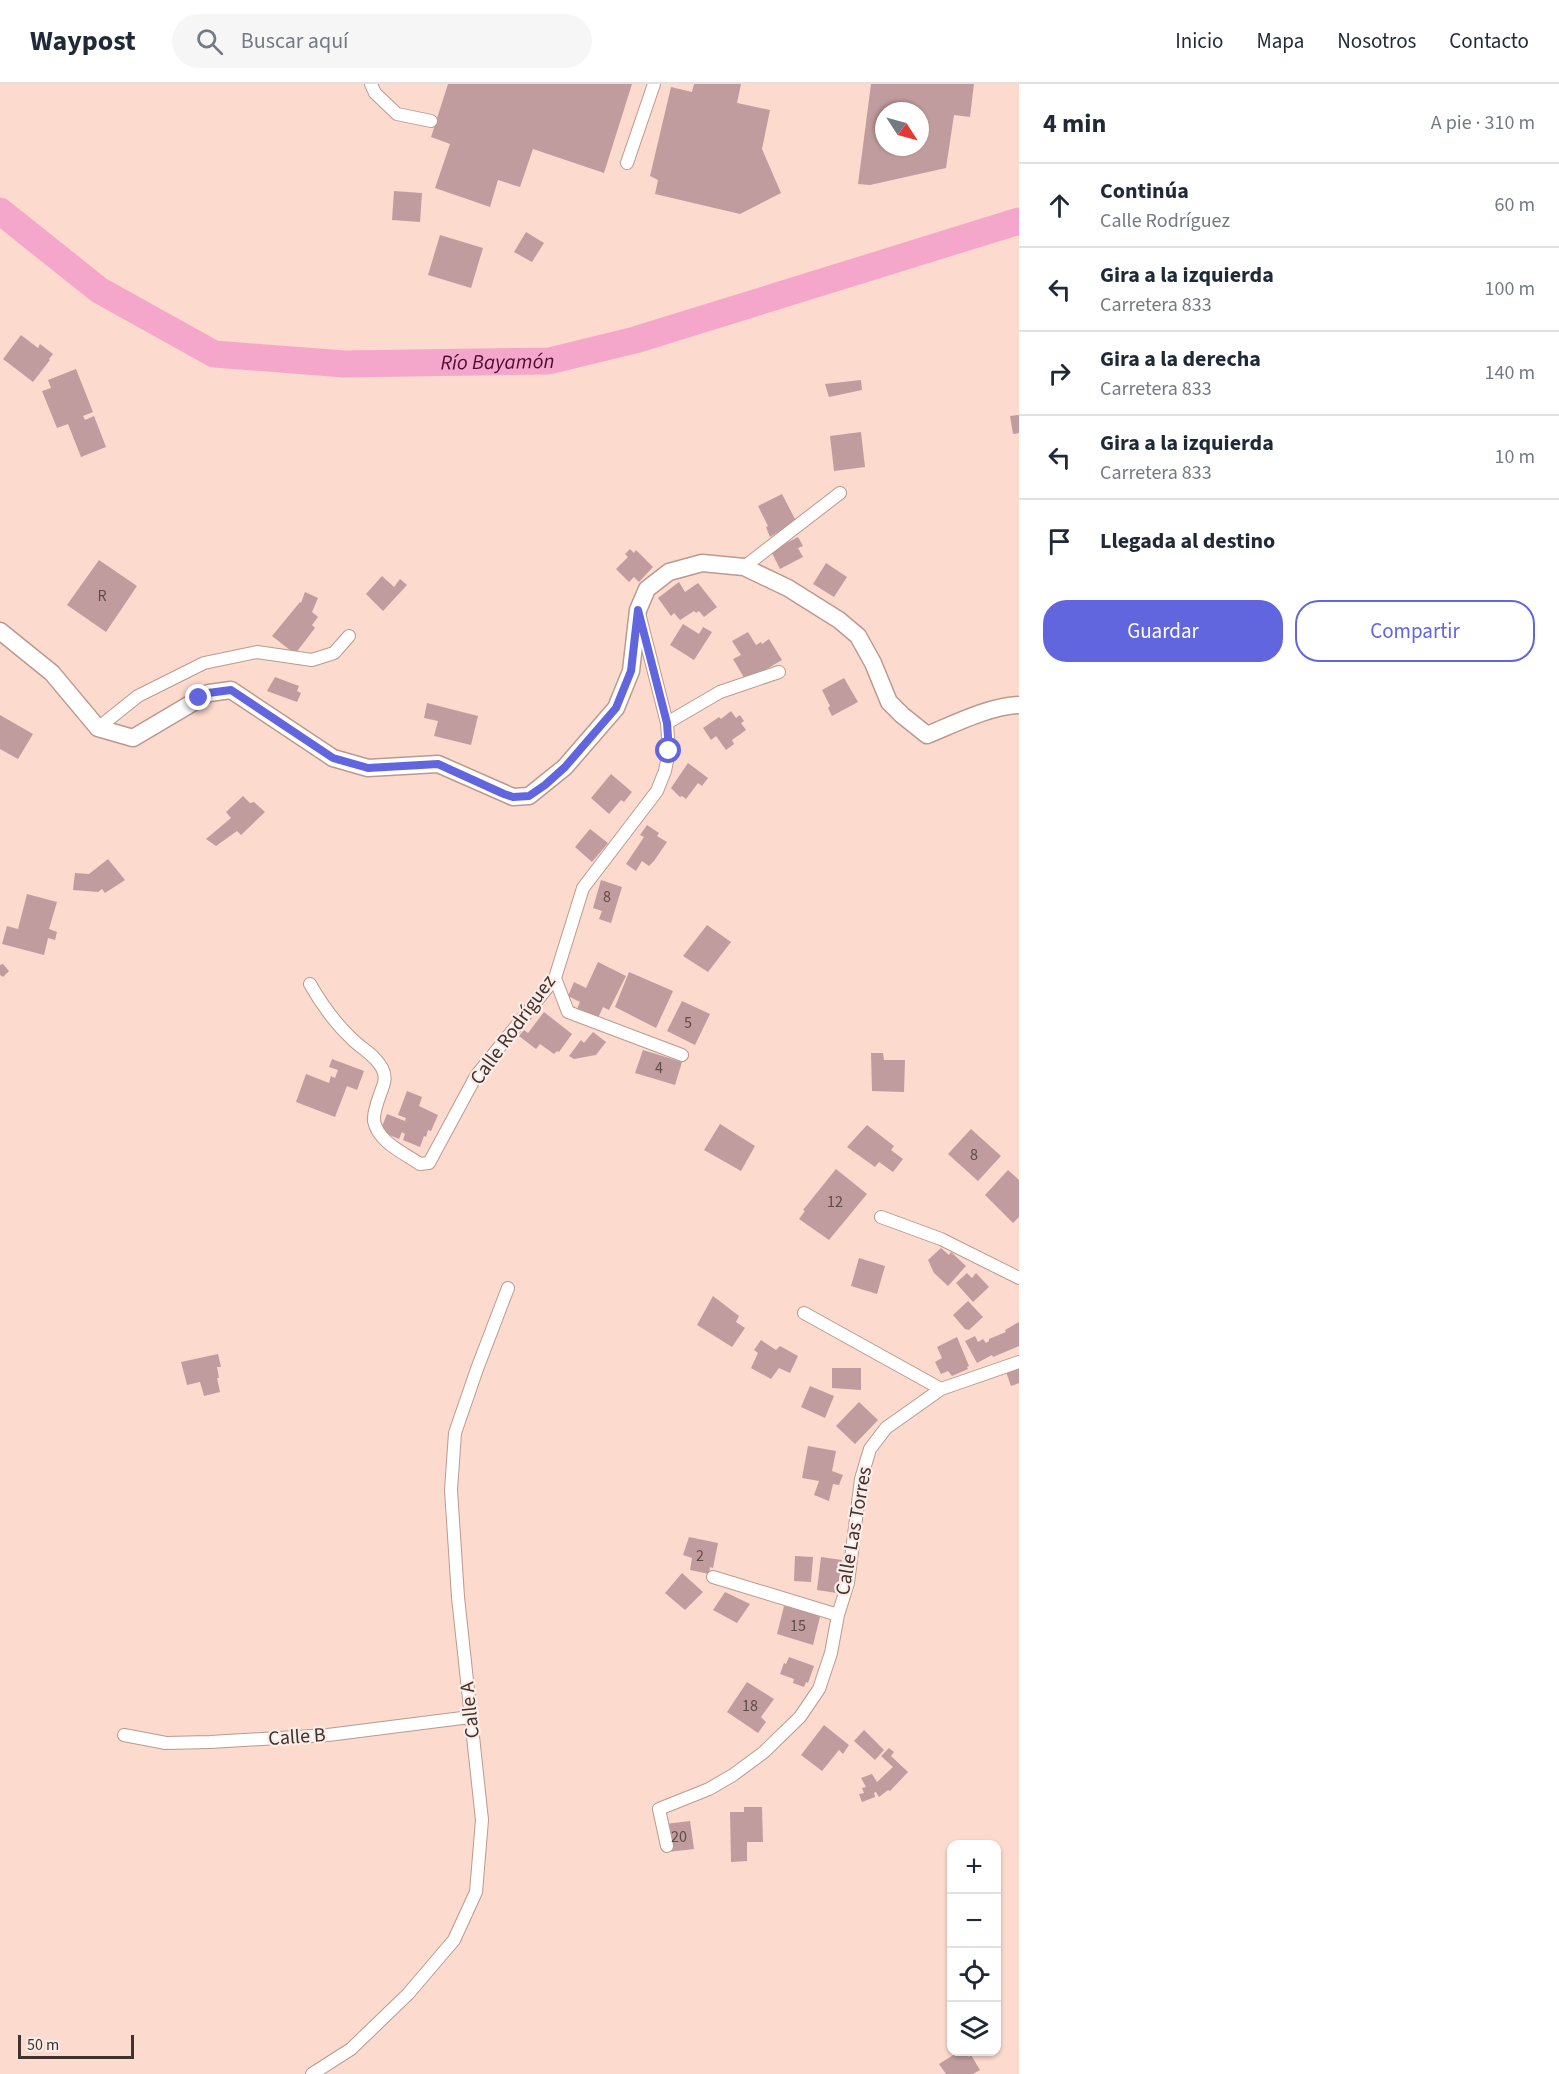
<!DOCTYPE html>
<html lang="es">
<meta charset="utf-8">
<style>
body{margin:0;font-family:"Source Sans 3",sans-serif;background:#f6f6f7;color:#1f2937}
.controls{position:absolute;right:18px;bottom:18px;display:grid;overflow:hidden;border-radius:12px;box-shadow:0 2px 4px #0004}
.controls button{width:54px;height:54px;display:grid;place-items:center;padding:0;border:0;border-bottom:2px solid #e0e1e3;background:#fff;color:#1f2937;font:30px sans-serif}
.compass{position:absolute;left:875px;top:18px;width:54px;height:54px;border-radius:50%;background:#fff;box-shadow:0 2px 4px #0004;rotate:126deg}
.scale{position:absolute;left:18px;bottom:15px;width:116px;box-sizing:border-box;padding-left:6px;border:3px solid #40322d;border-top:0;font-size:16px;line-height:21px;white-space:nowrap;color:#40322d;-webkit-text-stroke:4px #fbece7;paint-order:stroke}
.stop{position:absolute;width:18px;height:18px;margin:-14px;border:4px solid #6165de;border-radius:50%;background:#fff}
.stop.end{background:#6165de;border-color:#fff;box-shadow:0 2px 6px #0008}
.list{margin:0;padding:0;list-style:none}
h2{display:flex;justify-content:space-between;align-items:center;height:78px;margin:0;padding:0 24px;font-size:26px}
h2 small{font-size:20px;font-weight:400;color:#747a83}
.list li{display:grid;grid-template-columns:39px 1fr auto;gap:18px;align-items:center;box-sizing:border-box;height:84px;padding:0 24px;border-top:2px solid #e0e1e3}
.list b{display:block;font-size:22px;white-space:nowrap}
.list p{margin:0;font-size:20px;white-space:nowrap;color:#747a83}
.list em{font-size:20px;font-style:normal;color:#747a83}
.actions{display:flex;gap:12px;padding:18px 24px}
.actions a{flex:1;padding:14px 0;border:2px solid #6165de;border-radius:24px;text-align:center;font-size:21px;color:#6165de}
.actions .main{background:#6165de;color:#fff}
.icon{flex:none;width:33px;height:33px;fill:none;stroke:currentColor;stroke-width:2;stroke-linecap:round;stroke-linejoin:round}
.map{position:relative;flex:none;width:1019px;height:1990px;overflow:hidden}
header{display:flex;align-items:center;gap:36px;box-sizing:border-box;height:84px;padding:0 30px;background:#fff;border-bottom:2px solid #e0e1e3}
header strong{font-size:28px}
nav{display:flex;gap:33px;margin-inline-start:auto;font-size:21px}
.search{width:420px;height:54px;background:#f6f6f7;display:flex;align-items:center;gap:15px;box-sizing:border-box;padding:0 21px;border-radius:33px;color:#747a83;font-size:22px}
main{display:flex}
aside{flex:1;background:#fff}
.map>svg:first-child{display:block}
</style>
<header>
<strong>Waypost</strong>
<div class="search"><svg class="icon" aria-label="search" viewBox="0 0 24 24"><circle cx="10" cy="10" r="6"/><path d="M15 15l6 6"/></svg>Buscar aquí</div>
<nav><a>Inicio</a><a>Mapa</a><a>Nosotros</a><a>Contacto</a></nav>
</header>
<main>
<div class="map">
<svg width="1019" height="1990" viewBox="0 0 1019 1990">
<rect width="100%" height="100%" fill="#fddace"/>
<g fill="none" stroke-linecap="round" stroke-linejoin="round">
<path stroke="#f5a7cb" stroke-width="27" id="s1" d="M0,127L99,206L214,270L344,280L549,277L635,256L1019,137"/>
</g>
<path fill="#c09c9e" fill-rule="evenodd" d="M448,0H632L604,89L533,65L520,103L498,96L490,123L435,104L450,60L431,53Z
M694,0H741L737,19L770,26L762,65L781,109L740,130L655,110L658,96L650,92L671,3L692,8Z
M871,0H974L970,33L954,31L946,84L870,101L858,100ZM884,27H920V63H884Z
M394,107L422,109L420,138L392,136Z
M526,148L544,159L532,178L514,168Z
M440,151L483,164L471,204L428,191Z
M21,251L38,264L40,260L53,270L49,275L50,276L33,298L3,275Z
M76,285L93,328L83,332L85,336L94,332L106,363L81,373L68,340L57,344L42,307L51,304L48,296Z
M861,296L862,306L829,313L825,300Z
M1019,331V349L1013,350L1010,332Z
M861,348L865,383L834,387L830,352Z
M782,410L796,437L770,453L766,443L768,442L758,422Z
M798,453L803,462L798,464L803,473L780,485L771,467Z
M630,465L634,469L636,466L653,483L639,498L634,493L629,498L616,485L628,473L625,470Z
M99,476L137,502L106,548L67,521Z
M826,479L847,493L834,513L813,500Z
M382,492L394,503L400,495L407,501L383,527L366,510Z
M679,498L685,508L698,499L717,523L704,533L699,527L696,529L694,527L680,536L674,529L671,532L658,514Z
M305,508L318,514L312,528L318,533L312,541L315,544L295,570L272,552L300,518L301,519Z
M683,540L699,550L703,543L712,548L694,576L670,561Z
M748,548L756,561L761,558L762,560L769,555L782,576L746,597L733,575L741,571L732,557Z
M275,593L299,602L297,607L301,609L297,618L267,607Z
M844,594L858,618L832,632L828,624L830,622L822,606Z
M427,619L478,632L471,661L434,652L438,637L424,634Z
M731,627L736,634L740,631L744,637L741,639L746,646L732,656L734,660L726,666L716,652L711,656L703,644L719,633L721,635Z
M0,631L33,650L18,675L0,665Z
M688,679L708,694L702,702L698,699L686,715L682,712L680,713L671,704Z
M611,690L632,708L624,718L621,716L609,730L591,714Z
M243,712L250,719L254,718L265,728L241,751L237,747L216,762L206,755L231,734L226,728Z
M647,741L659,749L657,752L667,758L654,777L649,782L642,777L636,787L626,780L644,753L640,751Z
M590,745L608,759L592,778L575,763Z
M108,775L125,796L105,809L102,805L98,808L73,806L75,789L89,790Z
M601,796L622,803L611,839L599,835L602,827L593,824Z
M27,810L57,818L49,845L57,848L55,856L48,854L44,871L2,860L7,842L18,845Z
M707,841L731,858L708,888L683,872Z
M598,878L626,892L609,926L603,923L598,934L577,925L580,918L568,912L574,898L586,904Z
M3,880L9,887L3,893L0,891V881Z
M629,888L673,907L656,944L615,923Z
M682,917L710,930L695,961L667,947Z
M544,928L572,950L559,968L557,967L554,970L540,960L536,965L519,952L524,946L528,949Z
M593,948L606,958L596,971L574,975L569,972L581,956L584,959Z
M643,966L682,978L675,1001L635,989Z
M871,969H883L884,976H905L904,1008L872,1007Z
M332,975L364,987L357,1006L347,1002L335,1033L296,1018L306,990L329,999L331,992L335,994L338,986L329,983Z
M407,1007L422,1013L419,1022L438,1031L431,1047L428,1046L426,1053L424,1052L420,1063L403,1056L405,1050L402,1048L399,1055L380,1047L387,1030L405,1037L406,1034L398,1031Z
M720,1040L755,1062L741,1087L704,1066Z
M867,1041L894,1062L891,1066L903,1075L893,1088L879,1078L875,1083L847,1063Z
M971,1045L1001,1072L978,1097L948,1070Z
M836,1085L867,1110L829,1156L799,1135L805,1127L803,1126Z
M1008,1086L1019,1096V1133L1013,1139L985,1111Z
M941,1164L949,1171L951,1168L966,1182L948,1202L934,1189L928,1176Z
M859,1174L885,1182L877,1210L851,1202Z
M967,1189L972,1194L976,1189L989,1203L973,1218L956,1199Z
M713,1212L739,1232L736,1238L745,1244L732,1263L697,1241Z
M968,1217L983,1233L969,1246L965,1245L953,1231Z
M1019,1238V1262L993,1273L992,1271L977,1279L965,1257L975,1252L978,1258L983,1255L986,1259L989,1257V1255L1006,1248L1005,1246Z
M957,1253L969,1282L967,1283L968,1285L952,1292L948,1287L941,1290L935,1278L942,1274L937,1263Z
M761,1256L776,1266L780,1262L798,1272L790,1289L779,1284L771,1295L751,1284L758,1269L754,1266Z
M218,1270L221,1283H217L219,1294H217L220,1308L204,1312L200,1298L187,1301L181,1278Z
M1019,1281V1299L1011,1302L1005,1285Z
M832,1284H861V1306L832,1304Z
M810,1302L834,1312L825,1334L801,1323Z
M859,1318L878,1336L855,1360L836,1342Z
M808,1362L836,1367L832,1387L843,1391L839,1401L833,1400L829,1417L814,1411L819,1397L802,1394Z
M689,1453L718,1459L713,1484L710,1483L709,1490L690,1486L692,1474L683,1471Z
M795,1472L813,1473L811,1498L794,1497Z
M821,1473L842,1476L837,1509L817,1506Z
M682,1489L703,1508L685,1526L665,1509Z
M725,1508L750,1520L737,1539L713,1526Z
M784,1522L817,1530V1532L820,1533L813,1561L777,1550Z
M789,1573L814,1582L808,1599L806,1598L804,1603L793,1599L794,1595L780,1590L784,1579L786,1580Z
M747,1598L774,1615L761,1633L766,1638L758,1649L727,1628Z
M824,1641L849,1661L843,1670L839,1666L822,1687L801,1671Z
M864,1646L884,1666L875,1676L854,1657Z
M889,1664L894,1668L891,1672L908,1688L890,1707L888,1706L879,1713L876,1708L874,1709L875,1713L862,1718L859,1710L864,1709L862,1704L866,1703L861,1694L872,1690L877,1698L893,1683L881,1672Z
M744,1723H762L763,1758H747V1777L731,1778L730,1728H744Z
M690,1737L694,1765L668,1768L665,1740Z
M958,1968H965L969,1973L971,1971L980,1986L973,1990H946L939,1980Z"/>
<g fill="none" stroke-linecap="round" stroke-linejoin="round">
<g stroke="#bb998e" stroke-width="14">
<path id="street" d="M371,0L375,9L397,30L431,37
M627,79L654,0
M744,483L840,409
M667,639L720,608L779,588
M98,644L138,612L204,579L257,568L312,576L334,569L349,552
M555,894L568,928L682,971
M310,900C322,921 335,939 352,955C362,965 375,971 382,984C386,992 385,997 382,1005C379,1014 373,1027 374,1037C378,1058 404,1069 420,1080L429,1079L476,992L555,894L583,804L657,707L665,687L669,667L667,639L640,533
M881,1133L941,1155L1019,1194
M804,1229L941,1305
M713,1493L838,1531
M124,1651L166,1659L210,1658L328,1651L470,1633
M667,1762L659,1725L709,1705L733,1691L764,1668L800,1633L819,1605L831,1569L838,1531L848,1499L861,1395L870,1365L886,1344L941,1305L1019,1278
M312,1990L351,1965L408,1910L454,1856L476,1808L482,1736L458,1513L451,1406L455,1349L477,1285L508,1204"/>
</g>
<g stroke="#bb998e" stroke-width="19">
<path id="secondary" d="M0,547L52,589L98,644L133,654L209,609L231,606L333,674L368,684L438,680L504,709L513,713L529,712L565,683L616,624L631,587L638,526L647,505L669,488L702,479L744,483L788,504L839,536L858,552L873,579L889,618L902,631L927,651C954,640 990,622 1019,621"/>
</g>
<use href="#street" stroke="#fff" stroke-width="12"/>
<use href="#secondary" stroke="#fff" stroke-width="16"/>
</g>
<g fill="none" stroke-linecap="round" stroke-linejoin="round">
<path stroke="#6165de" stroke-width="8" d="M199,614L208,609L231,606L333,674L368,684L438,680L504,710L513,713L529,712L545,701L565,683L616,624L631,587L638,526L667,639L669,667"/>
</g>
<g text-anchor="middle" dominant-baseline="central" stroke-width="4.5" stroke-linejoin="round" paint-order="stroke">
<g font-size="16" fill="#604c49">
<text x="102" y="512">R</text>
<text x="607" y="813">8</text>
<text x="688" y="939">5</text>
<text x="659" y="984">4</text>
<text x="974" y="1071">8</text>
<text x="835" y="1118">12</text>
<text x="700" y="1472">2</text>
<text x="798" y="1542">15</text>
<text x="750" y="1622">18</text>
<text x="679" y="1753">20</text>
</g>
<g font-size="20" fill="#40322d" stroke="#fbece7">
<text transform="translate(513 946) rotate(-54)">Calle Rodríguez</text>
<text transform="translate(854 1447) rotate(-80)">Calle Las Torres</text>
<text transform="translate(470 1626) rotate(-96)">Calle A</text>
<text transform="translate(297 1653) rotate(-4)">Calle B</text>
</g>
<g font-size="21" font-style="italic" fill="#4f0c33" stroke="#fbece7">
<text stroke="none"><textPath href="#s1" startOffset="542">Río Bayamón</textPath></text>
</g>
</g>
</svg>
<div class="controls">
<button>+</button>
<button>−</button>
<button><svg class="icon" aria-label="locate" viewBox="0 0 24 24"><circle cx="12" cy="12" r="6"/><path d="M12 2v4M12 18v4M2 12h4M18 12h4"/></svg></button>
<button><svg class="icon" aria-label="layers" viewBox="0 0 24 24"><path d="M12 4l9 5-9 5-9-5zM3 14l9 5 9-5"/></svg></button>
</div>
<svg class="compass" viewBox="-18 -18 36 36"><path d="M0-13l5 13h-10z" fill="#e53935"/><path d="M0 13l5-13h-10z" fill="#747a83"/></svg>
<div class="scale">50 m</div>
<div class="stop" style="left:669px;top:667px"></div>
<div class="stop end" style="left:199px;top:614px"></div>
</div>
<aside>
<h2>4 min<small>A pie · 310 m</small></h2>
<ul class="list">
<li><svg class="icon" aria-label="ahead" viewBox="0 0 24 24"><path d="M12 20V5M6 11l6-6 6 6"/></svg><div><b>Continúa</b><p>Calle Rodríguez</p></div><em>60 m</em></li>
<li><svg class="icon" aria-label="left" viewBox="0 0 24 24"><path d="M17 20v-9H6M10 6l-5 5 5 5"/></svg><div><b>Gira a la izquierda</b><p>Carretera 833</p></div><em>100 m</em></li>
<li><svg class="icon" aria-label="right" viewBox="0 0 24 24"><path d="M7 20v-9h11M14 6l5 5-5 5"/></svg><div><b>Gira a la derecha</b><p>Carretera 833</p></div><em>140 m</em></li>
<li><svg class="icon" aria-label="left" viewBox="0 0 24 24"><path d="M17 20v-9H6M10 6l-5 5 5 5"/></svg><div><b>Gira a la izquierda</b><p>Carretera 833</p></div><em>10 m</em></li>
<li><svg class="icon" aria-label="arrive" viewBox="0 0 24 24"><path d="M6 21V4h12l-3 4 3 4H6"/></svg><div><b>Llegada al destino</b></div></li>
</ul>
<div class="actions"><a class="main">Guardar</a><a>Compartir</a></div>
</aside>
</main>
